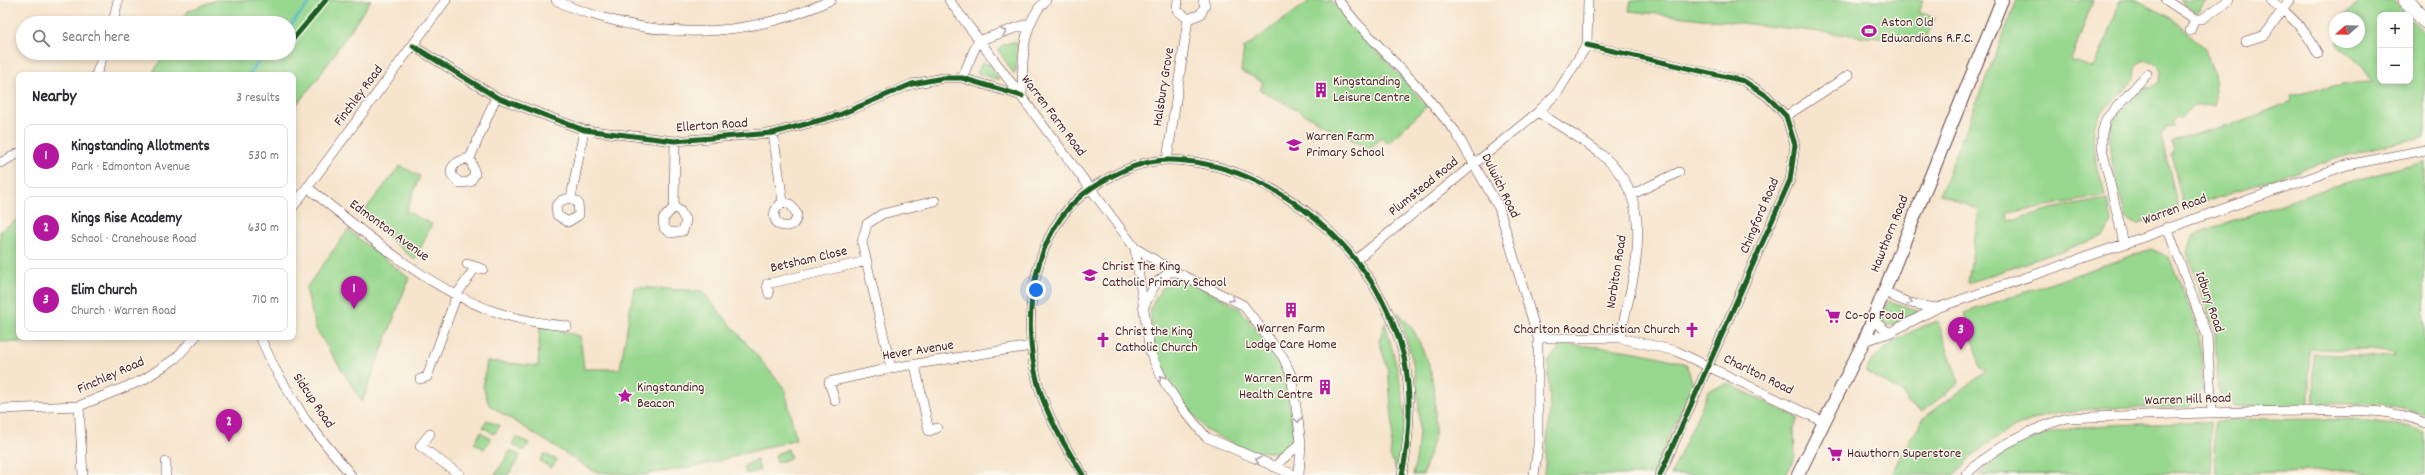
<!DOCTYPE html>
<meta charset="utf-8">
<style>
body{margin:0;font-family:Dekko,sans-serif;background:#f2f2f3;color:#2b2b33}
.controls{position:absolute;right:12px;top:12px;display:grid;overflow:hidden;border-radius:8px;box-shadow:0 2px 6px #0003}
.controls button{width:36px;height:36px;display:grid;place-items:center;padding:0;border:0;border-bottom:1px solid #e1e1e2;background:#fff;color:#2b2b33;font:20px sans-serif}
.compass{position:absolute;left:2329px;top:12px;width:36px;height:36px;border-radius:50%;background:#fff;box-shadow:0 2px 6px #0003;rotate:250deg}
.you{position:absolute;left:1036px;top:290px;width:14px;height:14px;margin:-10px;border:3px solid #fff;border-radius:50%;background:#1a73e8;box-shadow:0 0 0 6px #1a73e833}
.badge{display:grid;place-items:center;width:26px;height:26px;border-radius:50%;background:#b5179e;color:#fff;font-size:13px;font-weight:700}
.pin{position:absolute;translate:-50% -33px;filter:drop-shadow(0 1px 2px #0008)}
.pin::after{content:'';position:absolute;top:21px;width:14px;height:12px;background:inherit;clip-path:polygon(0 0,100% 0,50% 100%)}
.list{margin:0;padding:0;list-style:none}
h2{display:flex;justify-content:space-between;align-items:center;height:52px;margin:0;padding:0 16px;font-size:17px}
h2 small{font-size:13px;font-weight:400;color:#7c7c81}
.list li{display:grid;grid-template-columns:26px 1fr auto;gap:12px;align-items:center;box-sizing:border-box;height:64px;margin:0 8px 8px;padding:0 8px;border:1px solid #e1e1e2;border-radius:8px}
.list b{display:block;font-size:15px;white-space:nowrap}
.list p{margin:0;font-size:13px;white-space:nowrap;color:#7c7c81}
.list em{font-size:13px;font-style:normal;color:#7c7c81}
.icon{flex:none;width:22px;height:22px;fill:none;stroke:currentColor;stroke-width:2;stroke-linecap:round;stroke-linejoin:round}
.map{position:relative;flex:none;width:2425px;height:475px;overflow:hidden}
.search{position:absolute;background:#fff;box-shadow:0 2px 6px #0003;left:16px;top:16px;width:280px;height:44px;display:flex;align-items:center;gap:10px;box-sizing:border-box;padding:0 14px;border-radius:22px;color:#7c7c81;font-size:15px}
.panel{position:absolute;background:#fff;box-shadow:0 2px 6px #0003;left:16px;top:72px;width:280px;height:268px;border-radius:8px}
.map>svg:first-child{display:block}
</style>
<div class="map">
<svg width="2425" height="475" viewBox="0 0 2425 475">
<rect width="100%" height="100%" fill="#fbf7ec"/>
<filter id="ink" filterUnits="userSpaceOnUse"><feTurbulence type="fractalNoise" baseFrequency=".025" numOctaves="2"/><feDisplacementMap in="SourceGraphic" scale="8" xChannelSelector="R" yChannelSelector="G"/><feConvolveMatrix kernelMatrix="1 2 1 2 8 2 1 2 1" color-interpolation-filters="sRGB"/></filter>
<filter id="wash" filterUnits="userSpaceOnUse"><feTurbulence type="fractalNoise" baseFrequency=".012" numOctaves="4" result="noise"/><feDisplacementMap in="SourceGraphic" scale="16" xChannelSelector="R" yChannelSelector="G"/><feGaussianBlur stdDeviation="0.9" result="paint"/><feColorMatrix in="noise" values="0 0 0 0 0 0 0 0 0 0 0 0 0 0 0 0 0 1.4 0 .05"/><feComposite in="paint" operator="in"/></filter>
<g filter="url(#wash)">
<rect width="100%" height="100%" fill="#f6e4cc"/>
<path fill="#97d78e" stroke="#707b5c" d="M216,0H371L318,78L293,109V75H152L164,53H289V23H181L188,11Z
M1311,0H1331L1427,106L1388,143L1382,137L1369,149L1260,90L1263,82L1241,71L1244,48Z
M1631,0H1923L1918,12L1935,18L1924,43L1629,11Z
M2017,0H2093L2071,60L2093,68L2108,36L2120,0H2137L2172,19L2204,47L2213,71L2216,101L2215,105L2194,106L2180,117L2175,118L2172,123L2174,127L2166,128L2161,136L2179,211L2138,224L2126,218C2120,195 2101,140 2114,120C2122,108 2134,98 2143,88H2151L2159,82L2160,71C2157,64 2151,59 2143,61C2132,64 2136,74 2132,81C2122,98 2097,108 2094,129C2091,150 2101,176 2105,196L2007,213L2010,221L2051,209L2107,199L2111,223L2104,236L1968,283L1979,210L1940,194Z
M2179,0H2206L2198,12Z
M2360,0H2393L2407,15H2380V81H2410V19L2425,35V137C2342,152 2264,183 2184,209L2171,155L2174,152L2172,141L2242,121L2292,101L2291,96L2342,84L2373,82L2361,65L2336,42H2359V18H2342Z
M1017,41L1016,71L1014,74L998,50L1002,45Z
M982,63L989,64L999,80L977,73Z
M2424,162L2425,415C2390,400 2351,404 2314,404L2313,354L2393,357L2394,353L2371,350L2309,349V405L2234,407L2230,398L2218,393L2215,331L2187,253L2194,234L2340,184Z
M400,166L420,176L406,211L432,224L415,260L361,215Z
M19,219V337H72L61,342H0V231Z
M348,230L409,278L362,402L316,329L306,288Z
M2151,249L2169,257L2196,323L2201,347L2202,389L2189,407C2095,411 2024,395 1954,475H1892L1911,437L1920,427L1921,420L1987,371L1981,369L1964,313Z
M1176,277L1224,299L1240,309L1277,357L1285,374L1294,436L1287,446L1277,452H1257L1238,446L1207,431L1181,399L1166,377L1155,352L1150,309L1161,289Z
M634,287L702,291L785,389L796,439L703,465L642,475L595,472L489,405L483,386L487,361L538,366L540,326L580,336L584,369H620Z
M1889,301L1917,310V314L1889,326L1881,321Z
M1398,312L1414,331L1430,366L1435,397V434L1423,475H1413C1426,418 1417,366 1398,312Z
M1938,321L1959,383L1922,412L1908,403L1904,394L1865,371C1881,345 1909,331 1938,321Z
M1385,323C1397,368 1416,425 1397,471L1390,456L1393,428L1388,370L1379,341Z
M1562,344C1605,347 1645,351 1686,364L1693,384L1652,475H1544L1550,408L1548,362Z
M1729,384L1798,418L1794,428L1795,456L1786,475H1671L1709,390Z
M2260,419C2314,421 2373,414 2425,433V475H2387L2343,470L2216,474L2214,421Z
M487,420L500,426L494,434L483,427Z
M2210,421L2211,472L1978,475C2042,409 2129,430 2210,421Z
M481,432L491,439L484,449L474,443Z
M516,437L529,443L524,451L512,444Z
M788,449L791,458L777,463L775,455Z
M511,450L520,456L508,475H495Z
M544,454L557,460L551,468L540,461Z
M757,460L760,470L746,474L744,466Z"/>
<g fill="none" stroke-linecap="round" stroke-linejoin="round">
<path stroke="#51b4d0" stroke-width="2.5" d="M289,27L312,0
M248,75L266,53"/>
</g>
</g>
<g filter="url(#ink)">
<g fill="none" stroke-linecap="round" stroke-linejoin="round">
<g stroke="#643d43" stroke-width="10">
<path id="minor" d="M556,0C570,8 586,13 601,17C678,41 758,34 831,0
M949,0L1135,248L1172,270L1243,305L1283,357L1291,375L1298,420L1301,443L1299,475
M1178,0L1177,10L1188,19L1201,14L1205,5L1203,0
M1338,0L1356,22L1422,91L1455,131L1499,208L1538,338V446L1534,475
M2166,0L2195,19
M2270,0C2291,15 2307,31 2318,54
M113,23L118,0
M2190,31L2195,19H2202L2229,0
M978,41L1030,23
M2246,41L2265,35L2289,0
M1587,45L1744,81L1767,96L1786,116L1795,145L1790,180L1660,475
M413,46L496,97L584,130L675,141L773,133L839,115L912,84L943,78H962L1022,96
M96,75L104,53
M962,78L978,41
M1022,96C1023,63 1020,25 1046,0
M1538,112C1559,126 1583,139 1602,155C1660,203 1633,275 1620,338
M1786,116L1849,75
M773,133L783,202C774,208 771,217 779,225C789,228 796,226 797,214L790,204L783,202
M470,158C461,160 448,164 452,176L460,183L470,182L475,174L470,158L496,97
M1167,160L1188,19
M0,163L19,153
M307,187C363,231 425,287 493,311C516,319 543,324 567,326
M1633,194L1679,172
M571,198L562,200L556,206L557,215L568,222L579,215L578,203L571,198L584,130
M293,207L446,0
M674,207L663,219L664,228L671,233L683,231L686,221L680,211L674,207L675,141
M2167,227L2207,336L2212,412
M2124,244L2102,148V133L2106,119L2147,74
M1135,248L1150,352L1162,378L1178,403L1206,437L1294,475
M1357,259L1538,112L1557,93L1587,45L1588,0
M467,264L483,269
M1884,290C1900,303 1919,305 1937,308
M769,294L767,284L867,261
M1145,304L1156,283L1172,270
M1873,320L1889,333
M260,337L275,369L305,419L351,475
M1538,338H1620L1676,351L1824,422
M1864,341L1889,333L1937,308L2124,244L2347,165L2425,150
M915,365L929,431L937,428
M891,368L862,242L867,224L882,214L935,201
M420,379L427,377L457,294L475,268
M835,401L829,382L891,368L1031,346
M79,406L83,475
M0,409L79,406L143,380L176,358L195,337
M430,434L420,446L460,475
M166,462V475
M1274,467L1301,443
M1083,475C1065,446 1047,417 1038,384C1020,318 1032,227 1093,187C1115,173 1141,160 1168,160C1275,161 1380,254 1404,357C1412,396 1410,436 1402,475
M1966,475C1993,447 2031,429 2067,418C2144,415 2221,412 2299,411C2339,411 2387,406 2425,423"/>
</g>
<g stroke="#643d43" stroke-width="14">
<path id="tertiary" d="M1798,475L1864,341L2002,0"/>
</g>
<g stroke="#643d43" stroke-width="16">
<path id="primary" d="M2406,0L2425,21"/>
</g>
<use href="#minor" stroke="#fff" stroke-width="9"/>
<use href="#tertiary" stroke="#fff" stroke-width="12"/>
<use href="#primary" stroke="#fff" stroke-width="15"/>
<g stroke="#fbf7ec" stroke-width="8">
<path id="cycleway" d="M289,44L326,0
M1587,45L1744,81L1767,96L1786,116L1795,145L1790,180L1660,475
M413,46L496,97L584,130L675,141L773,133L839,115L912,84L943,78H962L1022,96
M1083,475C1065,446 1047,417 1038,384C1020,318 1032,227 1093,187C1115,173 1141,160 1168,160C1275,161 1380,254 1404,357C1412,396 1410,436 1402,475"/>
</g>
<use href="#cycleway" stroke="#1b5e20" stroke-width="5"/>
</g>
<defs><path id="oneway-chevron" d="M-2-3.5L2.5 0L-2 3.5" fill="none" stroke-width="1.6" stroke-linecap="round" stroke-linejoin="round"/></defs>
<g stroke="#ae9aa0">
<use href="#oneway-chevron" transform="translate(1004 32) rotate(-19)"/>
<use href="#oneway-chevron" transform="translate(1232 299) rotate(29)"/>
<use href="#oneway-chevron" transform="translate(1910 302) rotate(16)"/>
<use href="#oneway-chevron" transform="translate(1162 378) rotate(-119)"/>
<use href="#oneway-chevron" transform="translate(1298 420) rotate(82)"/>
<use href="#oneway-chevron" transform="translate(1258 460) rotate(-158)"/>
</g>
</g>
<defs>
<g id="stadium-bare" transform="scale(1.2)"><path d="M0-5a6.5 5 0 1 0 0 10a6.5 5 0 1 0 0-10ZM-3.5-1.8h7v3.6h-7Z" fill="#b5179e" stroke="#fbf7ec" stroke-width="2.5" paint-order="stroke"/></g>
<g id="building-bare" transform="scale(1.2)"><path d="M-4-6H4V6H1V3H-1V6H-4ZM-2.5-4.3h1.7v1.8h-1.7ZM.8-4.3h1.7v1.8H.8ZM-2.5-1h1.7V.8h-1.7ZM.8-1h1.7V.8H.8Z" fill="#b5179e" stroke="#fbf7ec" stroke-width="2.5" paint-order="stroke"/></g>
<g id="school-bare" transform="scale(1.2)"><path d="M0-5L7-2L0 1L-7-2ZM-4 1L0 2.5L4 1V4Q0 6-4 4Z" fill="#b5179e" stroke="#fbf7ec" stroke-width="2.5" paint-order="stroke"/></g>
<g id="supermarket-bare" transform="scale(1.2)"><path d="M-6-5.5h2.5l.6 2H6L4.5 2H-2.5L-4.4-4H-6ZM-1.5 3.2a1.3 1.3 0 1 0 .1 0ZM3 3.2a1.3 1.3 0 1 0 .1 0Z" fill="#b5179e" stroke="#fbf7ec" stroke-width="2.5" paint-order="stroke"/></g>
<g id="church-bare" transform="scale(1.2)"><path d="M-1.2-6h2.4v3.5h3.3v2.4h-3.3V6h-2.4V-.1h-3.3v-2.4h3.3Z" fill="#b5179e" stroke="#fbf7ec" stroke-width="2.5" paint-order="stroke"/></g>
<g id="sight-bare" transform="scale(1.2)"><path d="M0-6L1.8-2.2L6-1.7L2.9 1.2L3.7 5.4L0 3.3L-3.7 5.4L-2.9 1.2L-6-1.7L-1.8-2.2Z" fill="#b5179e" stroke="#fbf7ec" stroke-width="2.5" paint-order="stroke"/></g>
</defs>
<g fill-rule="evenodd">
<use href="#stadium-bare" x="1869" y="31"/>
<use href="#building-bare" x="1321" y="90"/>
<use href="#school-bare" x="1294" y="145"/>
<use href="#school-bare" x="1090" y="275"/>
<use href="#building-bare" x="1291" y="310"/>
<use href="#supermarket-bare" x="1833" y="316"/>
<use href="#church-bare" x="1692" y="330"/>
<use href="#church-bare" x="1103" y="340"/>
<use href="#building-bare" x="1325" y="387"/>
<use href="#sight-bare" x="625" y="396"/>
<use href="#supermarket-bare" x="1835" y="454"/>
</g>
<g text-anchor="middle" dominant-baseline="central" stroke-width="3" stroke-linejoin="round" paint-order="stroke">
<g font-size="14" fill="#4a1f2b" stroke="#fbf7ec" text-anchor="start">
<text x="1881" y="23">Aston Old<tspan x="1881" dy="16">Edwardians R.F.C.</tspan></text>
<text x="1333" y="82">Kingstanding<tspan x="1333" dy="16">Leisure Centre</tspan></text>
<text x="1306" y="137">Warren Farm<tspan x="1306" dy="16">Primary School</tspan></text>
<text x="1102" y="267">Christ The King<tspan x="1102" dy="16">Catholic Primary School</tspan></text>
<text x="1845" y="316">Co-op Food</text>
<text x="1291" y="329" text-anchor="middle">Warren Farm<tspan x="1291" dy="16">Lodge Care Home</tspan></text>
<text x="1680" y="330" text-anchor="end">Charlton Road Christian Church</text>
<text x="1115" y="332">Christ the King<tspan x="1115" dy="16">Catholic Church</tspan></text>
<text x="1313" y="379" text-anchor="end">Warren Farm<tspan x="1313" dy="16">Health Centre</tspan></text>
<text x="637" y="388">Kingstanding<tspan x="637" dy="16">Beacon</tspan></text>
<text x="1847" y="454">Hawthorn Superstore</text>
</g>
<g font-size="14" fill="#4a1f2b" stroke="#fbf7ec">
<text transform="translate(1164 87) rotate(-81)">Halsbury Grove</text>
<text transform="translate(359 96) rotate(-53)">Finchley Road</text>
<text transform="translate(1053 116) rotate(53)">Warren Farm Road</text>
<text transform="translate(712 126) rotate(-4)">Ellerton Road</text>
<text transform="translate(1500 186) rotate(64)">Dulwich Road</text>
<text transform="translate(1424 187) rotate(-39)">Plumstead Road</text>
<text transform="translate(2175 210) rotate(-20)">Warren Road</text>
<text transform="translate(1760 216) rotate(-67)">Chingford Road</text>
<text transform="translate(389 231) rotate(36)">Edmonton Avenue</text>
<text transform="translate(1890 234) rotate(-68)">Hawthorn Road</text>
<text transform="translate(809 260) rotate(-13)">Betsham Close</text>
<text transform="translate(1617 272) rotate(-81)">Norbiton Road</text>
<text transform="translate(2209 302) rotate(71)">Idbury Road</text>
<text transform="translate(918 351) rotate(-9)">Hever Avenue</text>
<text transform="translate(1758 375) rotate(26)">Charlton Road</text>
<text transform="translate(111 376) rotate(-24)">Finchley Road</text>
<text transform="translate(2188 400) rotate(-2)">Warren Hill Road</text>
<text transform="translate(313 401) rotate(56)">Sidcup Road</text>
</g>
</g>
</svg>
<div class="controls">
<button>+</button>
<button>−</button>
</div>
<svg class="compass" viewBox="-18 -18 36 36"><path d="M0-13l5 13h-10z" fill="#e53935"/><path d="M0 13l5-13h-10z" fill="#7c7c81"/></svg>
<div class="you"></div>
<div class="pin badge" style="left:354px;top:309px">1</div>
<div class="pin badge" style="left:229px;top:442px">2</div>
<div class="pin badge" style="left:1961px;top:350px">3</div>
<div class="search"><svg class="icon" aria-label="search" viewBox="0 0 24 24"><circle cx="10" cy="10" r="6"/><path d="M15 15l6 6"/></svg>Search here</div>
<section class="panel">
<h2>Nearby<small>3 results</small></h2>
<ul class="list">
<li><span class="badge">1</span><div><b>Kingstanding Allotments</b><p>Park · Edmonton Avenue</p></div><em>530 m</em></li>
<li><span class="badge">2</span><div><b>Kings Rise Academy</b><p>School · Cranehouse Road</p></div><em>630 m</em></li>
<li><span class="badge">3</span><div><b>Elim Church</b><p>Church · Warren Road</p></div><em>710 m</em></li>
</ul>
</section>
</div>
